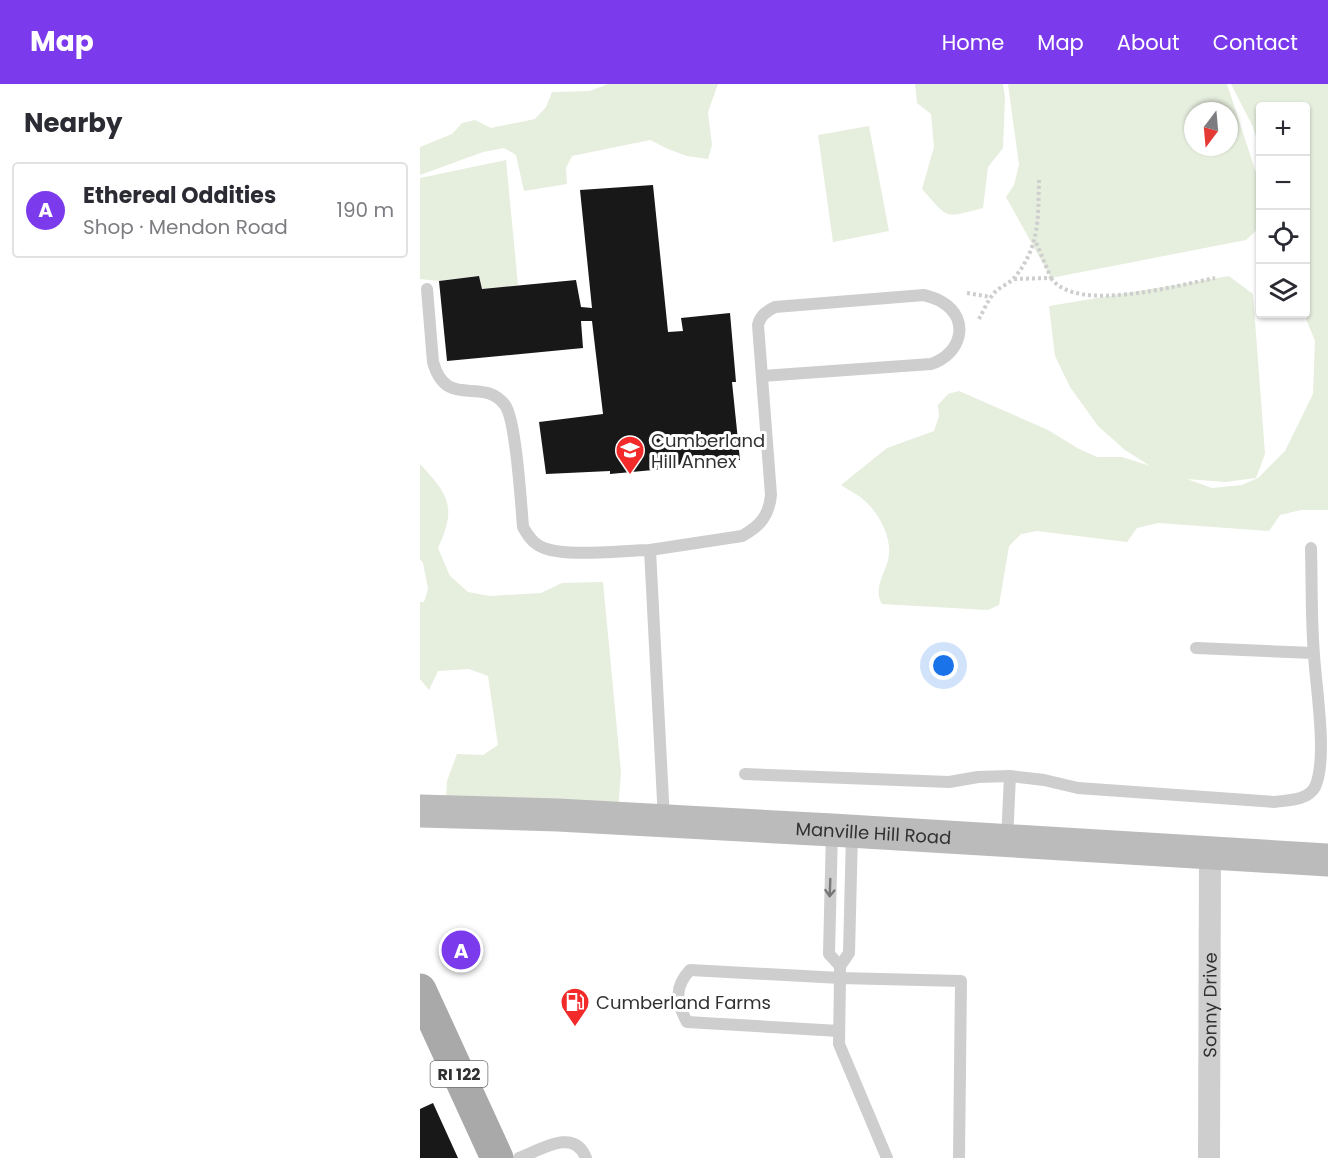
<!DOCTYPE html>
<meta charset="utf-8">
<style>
body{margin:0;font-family:Poppins,sans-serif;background:#f2f2f3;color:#2b2b33}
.controls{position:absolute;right:18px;top:18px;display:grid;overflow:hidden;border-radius:6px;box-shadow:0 2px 4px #0004}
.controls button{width:54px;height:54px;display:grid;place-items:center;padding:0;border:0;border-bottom:2px solid #e1e1e2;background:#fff;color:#2b2b33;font:30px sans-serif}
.compass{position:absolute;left:764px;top:18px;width:54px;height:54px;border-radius:50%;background:#fff;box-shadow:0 2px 4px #0004;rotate:196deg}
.you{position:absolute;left:524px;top:582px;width:21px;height:21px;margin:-15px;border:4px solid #fff;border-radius:50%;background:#1a73e8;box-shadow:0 0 0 9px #1a73e833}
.badge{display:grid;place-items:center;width:39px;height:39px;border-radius:50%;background:#7c3aed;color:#fff;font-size:20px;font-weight:700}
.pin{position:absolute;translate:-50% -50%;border:3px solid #fff;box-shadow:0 2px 6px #0006}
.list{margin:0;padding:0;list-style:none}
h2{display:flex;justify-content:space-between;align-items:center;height:78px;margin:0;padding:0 24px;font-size:26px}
h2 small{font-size:20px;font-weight:400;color:#7c7c81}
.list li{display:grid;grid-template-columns:39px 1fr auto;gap:18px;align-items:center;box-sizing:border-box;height:96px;margin:0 12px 12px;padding:0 12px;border:2px solid #e1e1e2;border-radius:6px}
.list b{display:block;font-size:22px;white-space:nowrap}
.list p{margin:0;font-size:20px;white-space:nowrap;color:#7c7c81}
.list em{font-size:20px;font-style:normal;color:#7c7c81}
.icon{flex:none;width:33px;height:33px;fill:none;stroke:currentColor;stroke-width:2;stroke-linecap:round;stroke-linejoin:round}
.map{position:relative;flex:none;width:908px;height:1074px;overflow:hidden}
header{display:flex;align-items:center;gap:36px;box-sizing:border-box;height:84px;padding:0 30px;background:#7c3aed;color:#fff}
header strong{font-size:28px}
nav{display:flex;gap:33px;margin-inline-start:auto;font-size:21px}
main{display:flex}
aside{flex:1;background:#fff}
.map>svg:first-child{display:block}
</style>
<header>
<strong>Map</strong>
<nav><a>Home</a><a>Map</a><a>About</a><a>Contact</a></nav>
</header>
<main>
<aside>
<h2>Nearby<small></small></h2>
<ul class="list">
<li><span class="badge">A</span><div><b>Ethereal Oddities</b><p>Shop · Mendon Road</p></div><em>190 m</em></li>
</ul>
</aside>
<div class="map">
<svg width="908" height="1074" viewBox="0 0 908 1074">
<rect width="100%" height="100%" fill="#fff"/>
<path fill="#e6eede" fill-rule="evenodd" d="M188,0H298L288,28L292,61L288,75L267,72L248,65L230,56L152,72L146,84L147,100L104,107L96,71L84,64L63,68L0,91V63L32,50L42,39L55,36L71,44L115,35L126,23L132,8L170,7Z
M495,0H583L585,13L583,64L568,83L563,124C523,134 530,136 502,105L514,63L511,30L497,19Z
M588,0H807L840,101V143L826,156L631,194L586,113L594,101L599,81ZM773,27H809V63H773Z
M811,0H908V426H881L860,431L849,447L738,439L717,444L707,458L617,447L601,450L589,462L579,521L568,526L462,520C452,503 467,488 469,471C471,453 460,432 448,420C441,412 430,407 421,401L467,364L514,347L519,332L518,321L528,310L539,307L628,346L659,365L677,373H702L730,382L705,366L678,342L650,303L635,272L629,222L809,192L833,210L845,370L836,394L805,398L767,395L792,404L822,401L838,394L865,367L893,310L895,257L884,230H886V22H840V66L833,43Z
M449,42L469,147L413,158L398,51Z
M86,76L98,201L62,205L59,192L19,197L0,195V94Z
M0,380C29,411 37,423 18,464L30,492L48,508L70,512L121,509L142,499L183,498L201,688L198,726L26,718L27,697L37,670L63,671L78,661L68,592L49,585L18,587L9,606L0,595V518H4L8,505L3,479L0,475Z"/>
<path fill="#181818" d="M233,101L248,248L263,247L261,234L310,229L316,298H312L320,376L255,381V384L190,390V387L126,390L119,338L183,330L172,237H161L163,264L27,277L19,197L59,192L62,205L156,196L161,223L172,224L160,106Z
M13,1019L38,1074H0V1025Z"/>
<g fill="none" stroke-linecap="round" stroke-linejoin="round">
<path stroke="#cecece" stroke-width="4" stroke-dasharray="3 3" stroke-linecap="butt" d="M631,194C656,230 758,201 795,194
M594,195L631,194L615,156
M547,209L571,213
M559,235C564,226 568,215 576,207C582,202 590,199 595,193C620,162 618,134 619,96"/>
<path stroke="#cecece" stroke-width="12" d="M7,205L13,278C27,327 62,291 85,321C96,336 101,419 103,443C107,450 111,457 118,461C139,475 203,466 230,466L244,736
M230,466L322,452C340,442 349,432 351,411L338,241C340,232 346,227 355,223L504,211C510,213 516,214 522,218C552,236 540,271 511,280L342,292
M776,564L893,569
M325,690L529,698L558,693L590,692L624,696L658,704L854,718C868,716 887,717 895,703C908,675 896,604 894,571C891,535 892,500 891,464
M412,747L409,870L420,882
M587,756L590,692
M419,947L267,938C256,918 254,903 270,886L420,894V882L429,869L432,749
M99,1074C121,1066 154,1043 166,1074
M467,1074L419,960L420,894L541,897L539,1074"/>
<path stroke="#cecece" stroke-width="22" id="s1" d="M789,1074L790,769"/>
<path stroke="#bbb" stroke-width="33" id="s2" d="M0,727L138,731L412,746L908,776"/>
<path stroke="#a9a9a9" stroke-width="33" d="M0,906L77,1074"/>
</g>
<defs><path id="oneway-shaft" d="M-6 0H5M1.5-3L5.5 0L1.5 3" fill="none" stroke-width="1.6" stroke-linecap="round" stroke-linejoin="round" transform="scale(1.5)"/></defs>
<use stroke="#787878" href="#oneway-shaft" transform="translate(410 804) rotate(92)"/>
<defs>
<g id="school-pin" transform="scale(1.5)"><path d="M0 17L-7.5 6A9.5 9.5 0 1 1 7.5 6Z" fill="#f22a29" stroke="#fff"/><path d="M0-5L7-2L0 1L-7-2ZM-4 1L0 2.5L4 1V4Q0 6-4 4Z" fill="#fff"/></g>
<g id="fuel-pin" transform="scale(1.5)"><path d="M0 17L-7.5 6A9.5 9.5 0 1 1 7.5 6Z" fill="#f22a29" stroke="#fff"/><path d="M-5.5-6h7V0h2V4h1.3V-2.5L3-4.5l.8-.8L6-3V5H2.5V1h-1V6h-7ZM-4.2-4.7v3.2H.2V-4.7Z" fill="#fff"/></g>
</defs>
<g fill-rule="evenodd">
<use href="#school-pin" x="210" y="366"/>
<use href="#fuel-pin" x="155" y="918"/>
</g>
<g text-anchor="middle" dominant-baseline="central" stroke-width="6" stroke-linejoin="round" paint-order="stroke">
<rect fill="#fff" stroke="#6f6f6f" stroke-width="1.5" x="10.5" y="977" width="57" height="26" rx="4.5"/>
<g font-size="16" font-weight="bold" fill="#313131">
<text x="39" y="990">RI 122</text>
</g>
<g font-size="18" fill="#313131" stroke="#fff" text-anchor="start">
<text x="231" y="356">Cumberland<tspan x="231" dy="21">Hill Annex</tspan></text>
<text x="176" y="918">Cumberland Farms</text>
</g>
<g font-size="18" fill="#313131" stroke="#fff">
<text stroke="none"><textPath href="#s2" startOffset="454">Manville Hill Road</textPath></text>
<text stroke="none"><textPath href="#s1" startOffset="153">Sonny Drive</textPath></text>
</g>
</g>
</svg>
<div class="controls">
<button>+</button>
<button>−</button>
<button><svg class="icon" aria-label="locate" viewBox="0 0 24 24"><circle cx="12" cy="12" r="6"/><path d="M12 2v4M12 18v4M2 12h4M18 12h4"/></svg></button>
<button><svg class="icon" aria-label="layers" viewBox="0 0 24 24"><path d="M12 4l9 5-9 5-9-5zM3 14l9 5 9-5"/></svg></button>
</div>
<svg class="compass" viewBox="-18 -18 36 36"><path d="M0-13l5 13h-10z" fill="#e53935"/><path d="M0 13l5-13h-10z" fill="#7c7c81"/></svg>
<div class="you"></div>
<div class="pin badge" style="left:41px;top:866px">A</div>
</div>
</main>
